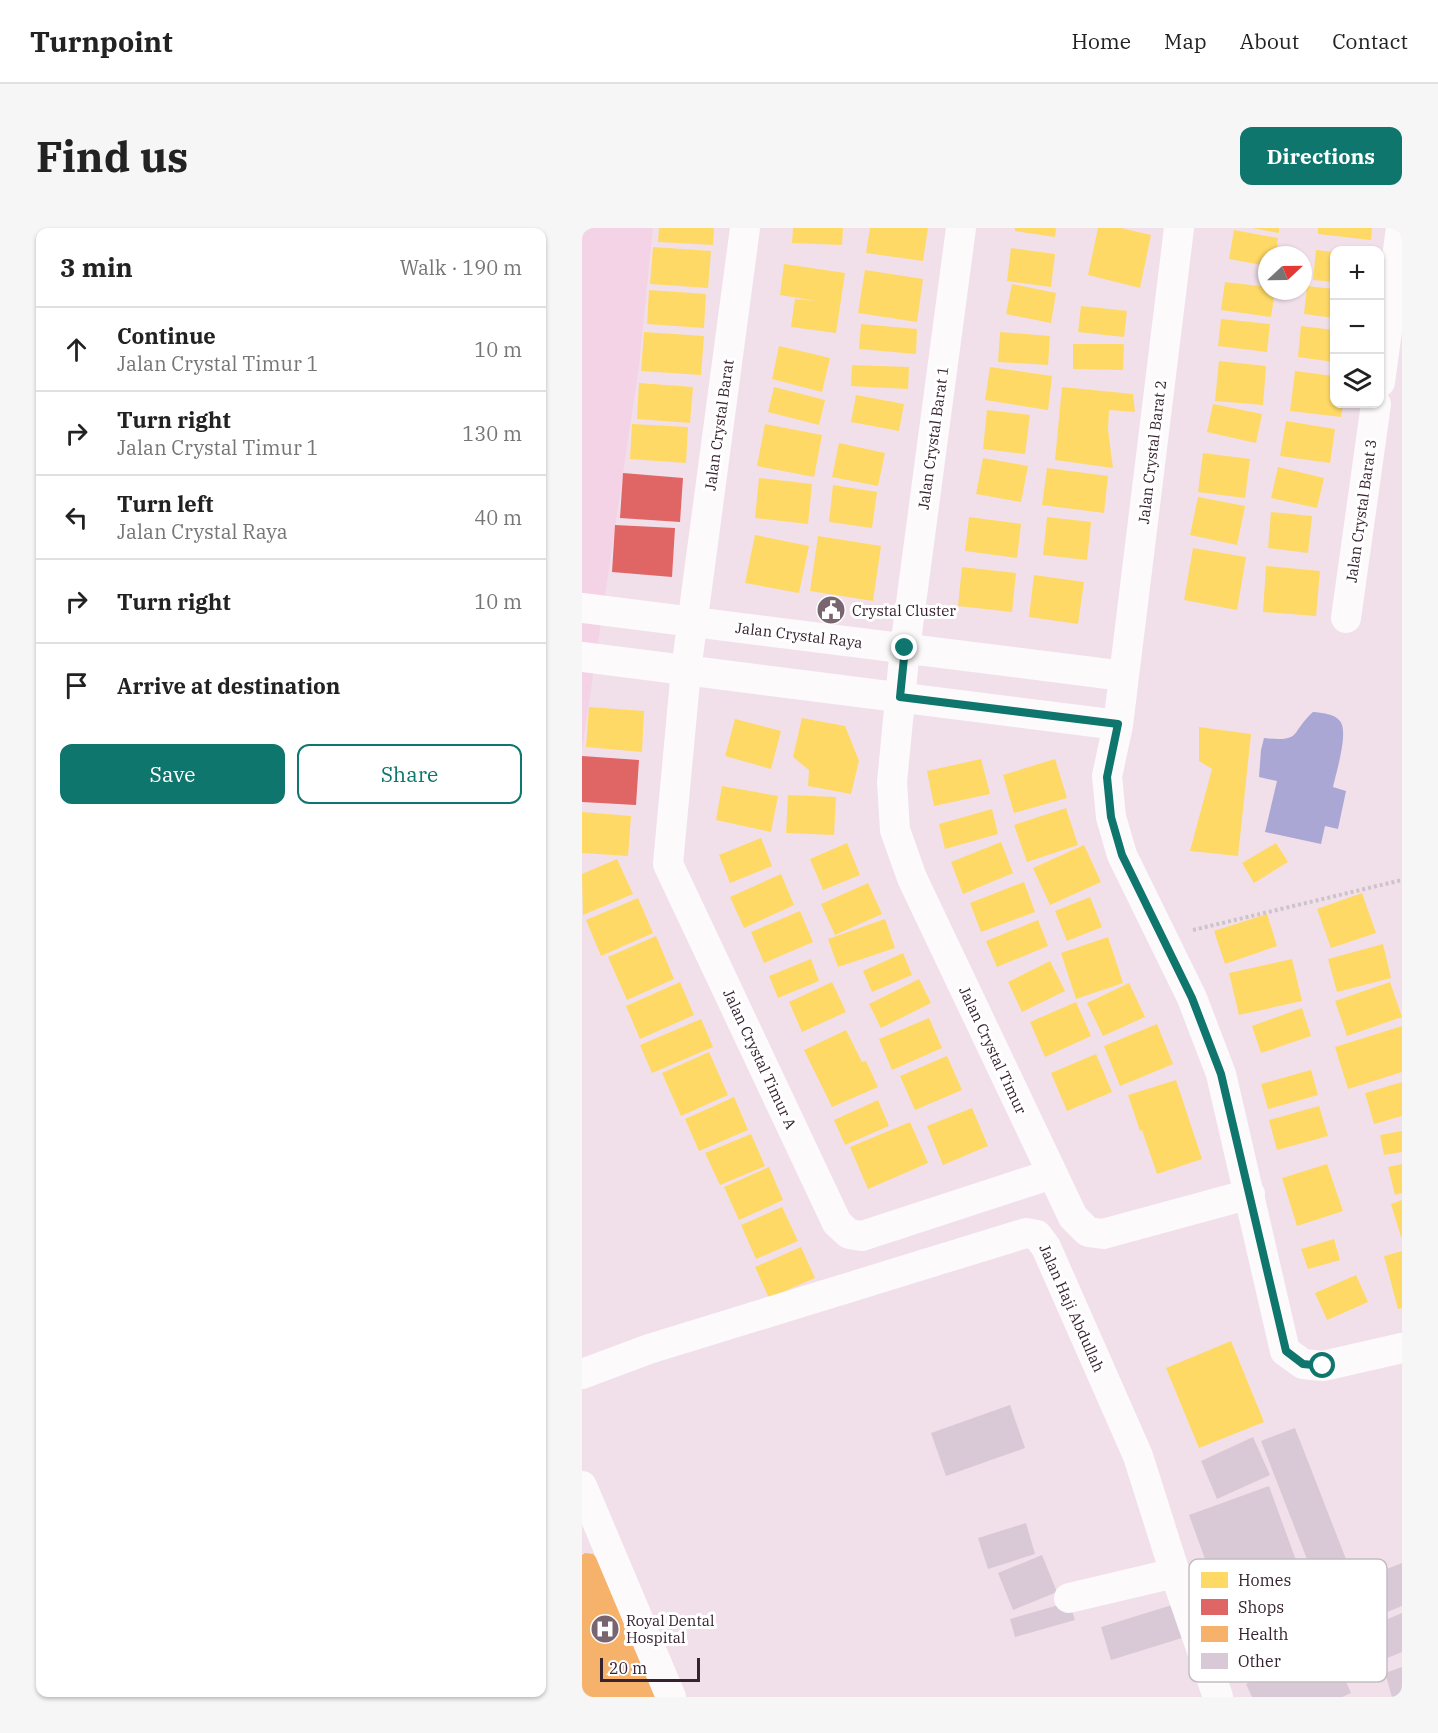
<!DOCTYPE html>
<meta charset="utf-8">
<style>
body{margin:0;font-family:"IBM Plex Serif",serif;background:#f6f6f6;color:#222}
.controls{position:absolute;right:18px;top:18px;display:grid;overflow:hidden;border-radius:12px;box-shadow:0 2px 4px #0004}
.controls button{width:54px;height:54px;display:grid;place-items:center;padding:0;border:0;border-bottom:2px solid #e0e0e0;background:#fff;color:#222;font:30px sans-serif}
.compass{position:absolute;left:676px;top:18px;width:54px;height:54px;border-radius:50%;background:#fff;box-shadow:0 2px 4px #0004;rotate:68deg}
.scale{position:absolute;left:18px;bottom:15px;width:100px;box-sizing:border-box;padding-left:6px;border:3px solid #37232f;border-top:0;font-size:16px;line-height:21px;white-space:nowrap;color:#37232f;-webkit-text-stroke:4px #fff;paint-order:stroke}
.stop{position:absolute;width:18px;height:18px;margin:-14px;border:4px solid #0f766e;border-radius:50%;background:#fff}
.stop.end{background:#0f766e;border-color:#fff;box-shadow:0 2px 6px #0008}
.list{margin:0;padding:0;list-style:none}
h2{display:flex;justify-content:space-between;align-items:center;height:78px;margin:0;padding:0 24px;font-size:26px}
h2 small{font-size:20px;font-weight:400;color:#767676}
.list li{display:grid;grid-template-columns:39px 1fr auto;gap:18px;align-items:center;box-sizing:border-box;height:84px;padding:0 24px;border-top:2px solid #e0e0e0}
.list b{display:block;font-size:22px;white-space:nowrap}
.list p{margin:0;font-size:20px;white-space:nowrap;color:#767676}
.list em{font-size:20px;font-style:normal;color:#767676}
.actions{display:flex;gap:12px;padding:18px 24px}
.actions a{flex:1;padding:14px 0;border:2px solid #0f766e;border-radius:12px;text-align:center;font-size:21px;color:#0f766e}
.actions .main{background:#0f766e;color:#fff}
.icon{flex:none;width:33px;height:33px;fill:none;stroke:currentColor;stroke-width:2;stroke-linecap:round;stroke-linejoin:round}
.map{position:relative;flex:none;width:820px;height:1469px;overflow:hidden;border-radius:12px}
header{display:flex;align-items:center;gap:36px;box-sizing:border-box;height:84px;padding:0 30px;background:#fff;border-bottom:2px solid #e0e0e0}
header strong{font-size:28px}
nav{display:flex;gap:33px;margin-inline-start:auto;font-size:21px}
.intro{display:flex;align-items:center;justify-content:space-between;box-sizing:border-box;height:144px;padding:0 36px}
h1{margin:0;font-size:42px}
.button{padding:15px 27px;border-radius:12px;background:#0f766e;color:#fff;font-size:21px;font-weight:700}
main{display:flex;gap:36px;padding:0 36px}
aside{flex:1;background:#fff;border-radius:12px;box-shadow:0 2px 4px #0004}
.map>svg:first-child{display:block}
</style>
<header>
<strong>Turnpoint</strong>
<nav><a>Home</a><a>Map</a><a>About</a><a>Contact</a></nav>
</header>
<div class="intro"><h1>Find us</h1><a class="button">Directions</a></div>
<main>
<aside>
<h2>3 min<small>Walk · 190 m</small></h2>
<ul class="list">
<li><svg class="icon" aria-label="ahead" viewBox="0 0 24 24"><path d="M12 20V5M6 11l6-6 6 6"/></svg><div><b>Continue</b><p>Jalan Crystal Timur 1</p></div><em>10 m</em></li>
<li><svg class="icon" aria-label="right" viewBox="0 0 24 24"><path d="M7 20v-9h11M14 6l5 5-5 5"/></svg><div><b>Turn right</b><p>Jalan Crystal Timur 1</p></div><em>130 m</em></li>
<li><svg class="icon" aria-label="left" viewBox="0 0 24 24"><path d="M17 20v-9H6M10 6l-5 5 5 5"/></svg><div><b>Turn left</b><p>Jalan Crystal Raya</p></div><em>40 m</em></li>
<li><svg class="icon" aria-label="right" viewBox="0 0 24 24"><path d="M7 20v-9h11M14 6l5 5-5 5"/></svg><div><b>Turn right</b></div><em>10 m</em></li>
<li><svg class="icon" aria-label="arrive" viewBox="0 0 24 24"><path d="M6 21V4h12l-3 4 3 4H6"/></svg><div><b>Arrive at destination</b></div></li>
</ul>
<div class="actions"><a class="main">Save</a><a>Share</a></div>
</aside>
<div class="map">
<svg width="820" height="1469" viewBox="0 0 820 1469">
<rect width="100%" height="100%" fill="#f1e0ea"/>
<path fill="#f5d3e7" d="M0,0H71L57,138L0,523Z"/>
<path fill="#aaa7d4" d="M731,484C740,485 751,485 758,493C767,504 754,545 751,559L764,563L756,601L743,598L739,616L683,604L695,553L677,549L679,522L682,510C721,514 707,506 731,484Z"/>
<path fill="#ffd966" d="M77,0H132L131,17L76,14Z
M211,0H261L260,17L210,15Z
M288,0H346L341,33L284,25Z
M433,0H474L473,9L433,3Z
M516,0H539L569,7L558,60L506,47Z
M670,0H697V5Z
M736,0H790L789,12L736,6Z
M652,2L696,10L694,27H685V38L647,31Z
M71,19L129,23L126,60L68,56Z
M429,20L473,26L469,59L425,53Z
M734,22L752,24V54L731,52Z
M202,36L263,45L254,105L209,99L213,71L235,73L198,67Z
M283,42L341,51L335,94L276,85Z
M643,54L685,59V63H693L689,89L639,82Z
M430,56L474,65L469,95L424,86Z
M725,58L752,61V90L722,86Z
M67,62L124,66L122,100L65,96Z
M499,78L545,83L542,109L496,104Z
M639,91L688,96L685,124L636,118Z
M279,96L335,101L334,126L277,121Z
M719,98L752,102V134L716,129Z
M62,104L122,108L119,147L59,143Z
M418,104L468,108L466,137L416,134Z
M491,116H542L541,142L491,141Z
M197,118L248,130L240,164L190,151Z
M637,133L684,138L681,177L633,173Z
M270,137L327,139L326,161L269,158Z
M408,139L470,148L466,182L403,172Z
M713,143L752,148V176H761L759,189L708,183Z
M57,155L111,159L108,195L55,191Z
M192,159L243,172L237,197L186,184Z
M480,159L551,166L553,184L527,182L526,202L531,240L473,232Z
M274,167L322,176L317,203L269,194Z
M631,176L680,186L674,215L625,204Z
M405,182L448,187L443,226L401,221Z
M704,193L753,201L748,235L698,228Z
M50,196L106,199L104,235L48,231Z
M183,196L240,207L232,249L175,238Z
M257,215L303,225L296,258L250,249Z
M621,225L668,231L663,270L616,264Z
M401,230L446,238L439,274L394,266Z
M696,239L742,250L735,280L689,270Z
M465,240L526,248L522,285L460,277Z
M177,250L230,256L226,296L173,290Z
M251,257L295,264L290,300L247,294Z
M616,269L663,278L655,317L608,307Z
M689,284L730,288L726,325L686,320Z
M387,289L439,296L435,330L383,323Z
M465,289L509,294L505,332L461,327Z
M173,307L227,318L217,365L163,355Z
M236,308L299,318L291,373L228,363Z
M611,320L664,329L655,382L602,372Z
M684,338L738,343L734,388L681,384Z
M380,339L434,345L430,384L376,378Z
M452,347L502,354L496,396L447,389Z
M7,479L62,483L60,524L4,519Z
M220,490L263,498L277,533L269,566L226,558L227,542L211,529Z
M153,491L199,503L189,541L143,528Z
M617,499L669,506L656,628L608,623L630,541L617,533Z
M399,531L408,566L352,578L345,543Z
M473,531L485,570L432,585L421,547Z
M140,558L196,568L189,604L134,592Z
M206,567L254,569L252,607L204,605Z
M484,580L496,617L445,634L432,597Z
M410,581L416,606L363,621L357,596Z
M0,584L49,588L46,628L0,625Z
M179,610L190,638L148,655L137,627Z
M419,614L431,645L381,666L369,634Z
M265,615L278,647L241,662L228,631Z
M694,615L706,634L672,655L660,635Z
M502,617L519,654L468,677L451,640Z
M35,631L51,666L1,687L0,646Z
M199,646L212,677L162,700L148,669Z
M442,654L453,684L399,704L388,675Z
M286,655L300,686L253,707L239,676Z
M780,665L794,705L749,720L735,681Z
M508,669L520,699L485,713L473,683Z
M56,670L71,705L19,728L4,692Z
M218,683L231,714L182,735L169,704Z
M685,686L695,718L643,736L632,703Z
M303,691L313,720L256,739L246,711Z
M456,692L466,718L415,739L404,713Z
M74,708L92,751L45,772L26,729Z
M526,709L541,755L494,771L479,725Z
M801,716L809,750L755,764L746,731Z
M321,725L330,747L290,764L281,743Z
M229,731L237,753L196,770L187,748Z
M710,731L720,773L657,787L647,745Z
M468,733L483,763L440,784L426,754Z
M337,751L349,775L299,800L287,776Z
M98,754L112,787L58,811L44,778Z
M250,754L264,784L220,804L207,774Z
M808,754L820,789L765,808L753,773Z
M547,755L563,789L521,808L505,775Z
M494,774L509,808L463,829L448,794Z
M720,780L729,808L679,825L670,798Z
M347,790L360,820L310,842L297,811Z
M119,791L131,819L70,845L58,817Z
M575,796L591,836L538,858L522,818Z
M820,798V844L766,861L753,819Z
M264,802L280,834L284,833L296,859L250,879L222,822Z
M127,824L146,867L99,888L80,845Z
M514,826L530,864L485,883L469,845Z
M365,828L380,862L333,882L318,848Z
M729,842L736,867L686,881L679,856Z
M594,852L620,931L575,946L560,902L558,903L546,867Z
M820,854V888L792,896L783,865Z
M152,869L166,902L117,923L103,891Z
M296,872L307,898L263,917L252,892Z
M737,878L746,908L695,922L687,892Z
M390,880L406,918L361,937L345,898Z
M328,894L346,935L286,961L268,919Z
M820,903V924L802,927L798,907Z
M169,906L183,938L138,957L123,925Z
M745,936L761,983L715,998L700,950Z
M820,936V965L813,967L806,939Z
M187,939L201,972L157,992L142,959Z
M820,972V1009H819L809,976Z
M200,979L216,1013L174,1031L159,997Z
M752,1011L758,1032L726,1041L719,1021Z
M219,1019L233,1050L187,1070L173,1039Z
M820,1023V1080L816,1081L802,1028Z
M774,1047L786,1074L745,1092L733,1065Z
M649,1113L682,1194L617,1220L584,1140Z"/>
<path fill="#e06666" d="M41,245L101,250L98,294L38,290Z
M33,297L93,300L90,349L30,344Z
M0,528L57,532L54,577L0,574Z"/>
<path fill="#f6b26b" d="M3,1325L11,1326L17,1333L73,1469H0V1327Z"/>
<path fill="#d9c9d7" d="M428,1177L443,1220L364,1248L349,1205Z
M713,1200L769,1344L735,1357L679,1213Z
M671,1209L688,1247L635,1271L619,1233Z
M687,1258L719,1346L639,1375L607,1287Z
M444,1295L453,1326L406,1341L396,1310Z
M460,1327L475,1364L431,1382L416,1345Z
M820,1335V1378L771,1398L756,1360Z
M487,1374L493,1392L433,1409L428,1391Z
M590,1377L600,1410L529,1432L519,1399Z
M820,1385V1424L786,1438L772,1405Z
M749,1419L769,1465L760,1469H670L664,1456Z
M820,1439V1469H810L803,1445Z"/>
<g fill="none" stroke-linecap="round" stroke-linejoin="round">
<path stroke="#ccc4c9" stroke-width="4" stroke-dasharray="3 3" stroke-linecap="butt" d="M611,702L820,652"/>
<path stroke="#fdfafc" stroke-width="30" d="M163,0L104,442L86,636L255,995L267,1006L280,1008L470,946
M379,0L323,420L310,554L313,602L330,650L491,989L506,1004L521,1006L668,966
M597,0L536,497L525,548L529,589L540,627L610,770L639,846L703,1123L721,1136L741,1138L820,1120
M798,154L819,0
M0,380L542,448
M764,390L794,176
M0,429L536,497
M0,1146L67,1121L444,1005L455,1007L464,1019L556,1228L593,1345L636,1469
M0,1258L89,1469
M487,1370L593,1345"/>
</g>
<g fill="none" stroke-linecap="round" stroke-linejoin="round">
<path stroke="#0f766e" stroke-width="8" d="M323,420L318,469L536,496L525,549L529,589L540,627L610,770L639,846L704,1123L721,1136L741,1138"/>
</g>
<defs>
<g id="civic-disc" transform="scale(1.5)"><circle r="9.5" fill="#786570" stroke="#fff"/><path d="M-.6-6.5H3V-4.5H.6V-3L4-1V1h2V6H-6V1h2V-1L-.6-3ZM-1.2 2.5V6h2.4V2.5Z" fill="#fff"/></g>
<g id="hospital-disc" transform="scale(1.5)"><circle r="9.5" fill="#786570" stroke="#fff"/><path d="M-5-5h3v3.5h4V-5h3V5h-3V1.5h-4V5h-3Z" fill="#fff"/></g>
</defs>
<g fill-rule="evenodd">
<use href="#civic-disc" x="249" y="382"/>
<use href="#hospital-disc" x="23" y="1401"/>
</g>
<g text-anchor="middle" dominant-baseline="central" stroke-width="6" stroke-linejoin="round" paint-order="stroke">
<g font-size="15" fill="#37232f" stroke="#fff">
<text transform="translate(137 197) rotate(-82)">Jalan Crystal Barat</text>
<text transform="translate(351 210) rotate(-82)">Jalan Crystal Barat 1</text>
<text transform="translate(570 224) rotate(-83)">Jalan Crystal Barat 2</text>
<text transform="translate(779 283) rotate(-82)">Jalan Crystal Barat 3</text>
<text transform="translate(217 407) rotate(7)">Jalan Crystal Raya</text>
<text transform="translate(411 822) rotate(65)">Jalan Crystal Timur</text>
<text transform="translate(178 831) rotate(65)">Jalan Crystal Timur A</text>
<text transform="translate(490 1080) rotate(66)">Jalan Haji Abdullah</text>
</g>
<g font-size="15" fill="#37232f" stroke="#fff" text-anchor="start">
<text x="270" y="382">Crystal Cluster</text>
<text x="44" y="1392">Royal Dental<tspan x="44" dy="17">Hospital</tspan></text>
</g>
</g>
<rect x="607" y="1331" width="198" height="123" rx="9" fill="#fff" stroke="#c3bdc1" stroke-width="1.5"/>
<rect x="619" y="1344" width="27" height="16" fill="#ffd966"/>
<rect x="619" y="1371" width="27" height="16" fill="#e06666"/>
<rect x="619" y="1398" width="27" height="16" fill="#f6b26b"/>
<rect x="619" y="1425" width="27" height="16" fill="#d9c9d7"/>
<g font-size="16" fill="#37232f">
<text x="656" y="1358">Homes</text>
<text x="656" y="1385">Shops</text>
<text x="656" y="1412">Health</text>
<text x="656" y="1439">Other</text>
</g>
</svg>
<div class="controls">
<button>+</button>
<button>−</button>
<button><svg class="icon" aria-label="layers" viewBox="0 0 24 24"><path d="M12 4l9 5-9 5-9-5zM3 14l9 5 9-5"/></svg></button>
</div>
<svg class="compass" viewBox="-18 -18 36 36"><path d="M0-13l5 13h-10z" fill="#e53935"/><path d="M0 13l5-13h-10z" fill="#767676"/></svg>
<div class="scale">20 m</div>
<div class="stop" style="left:741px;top:1138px"></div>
<div class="stop end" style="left:323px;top:420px"></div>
</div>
</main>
